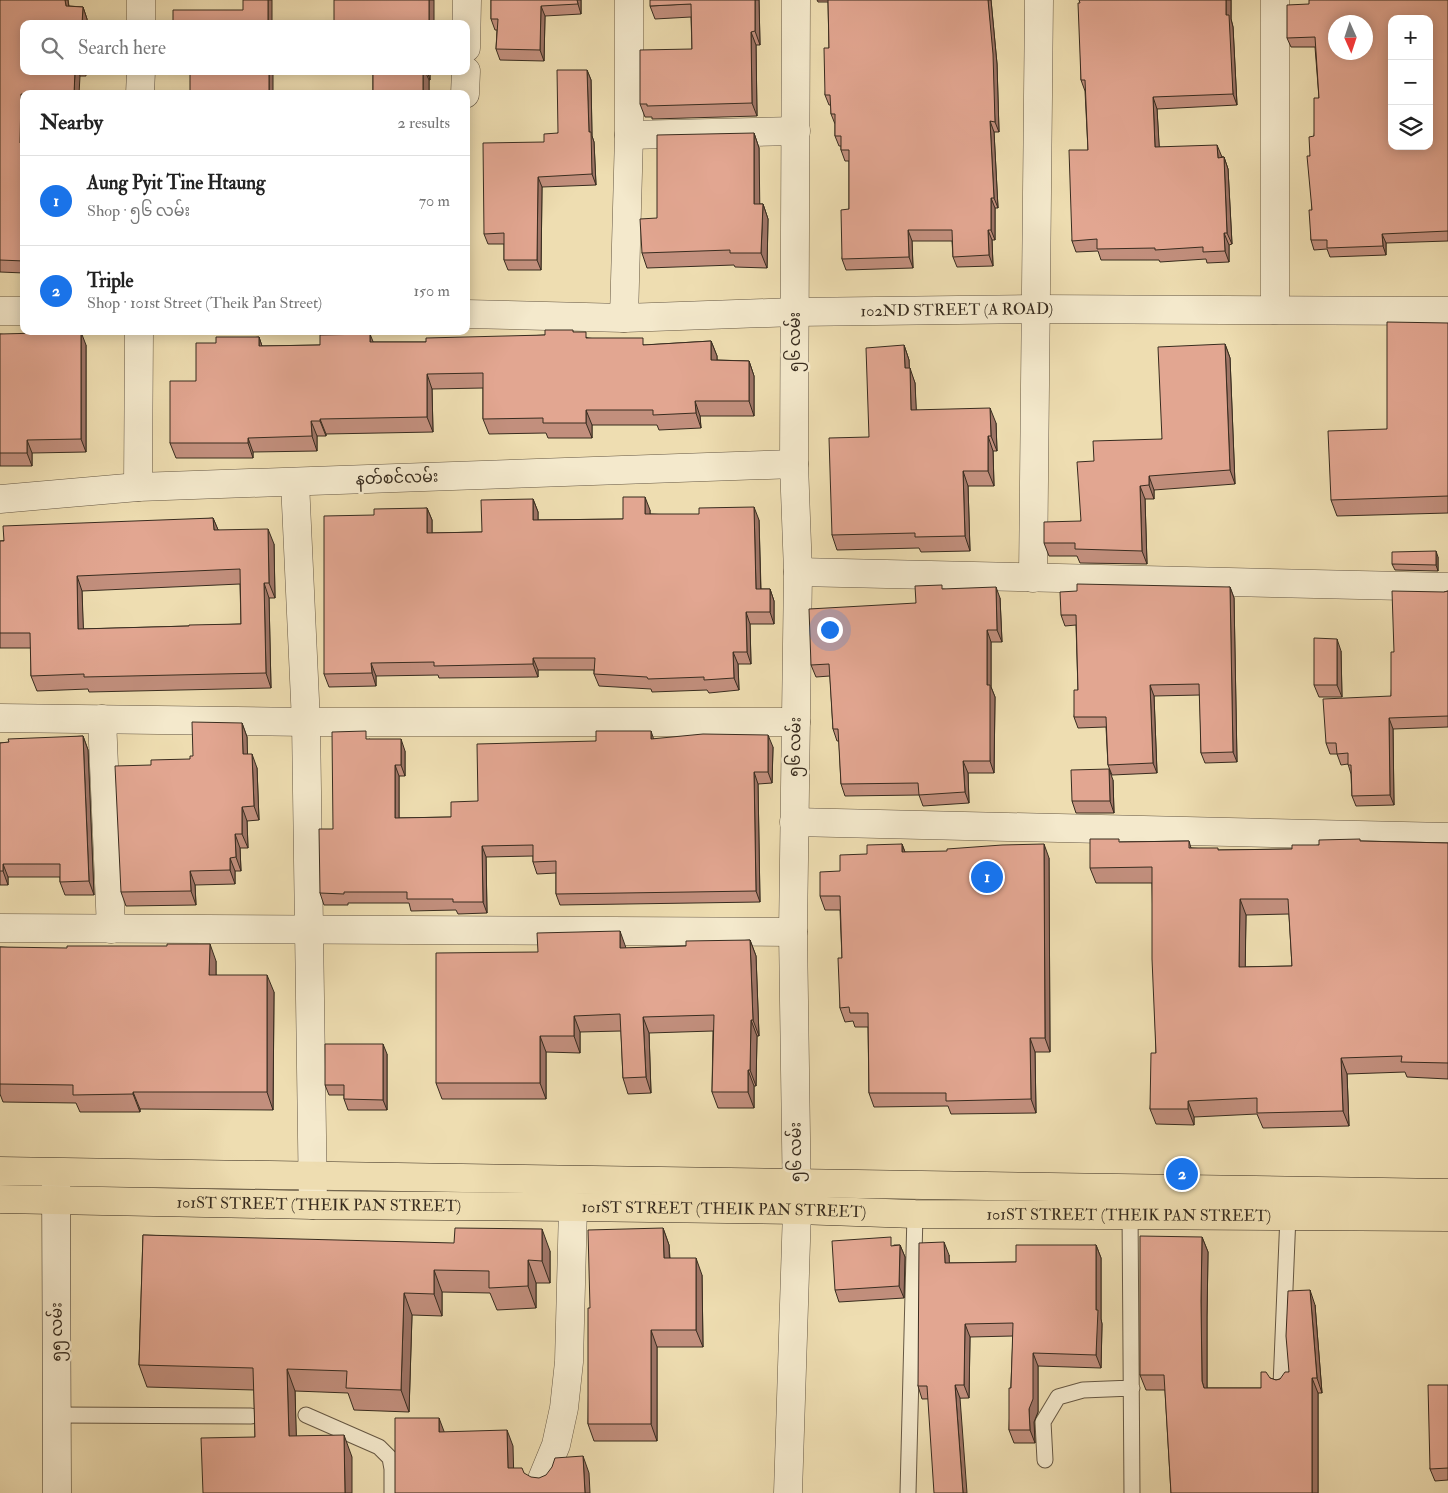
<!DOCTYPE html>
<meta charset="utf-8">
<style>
body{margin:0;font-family:"IM FELL Double Pica","Noto Sans Myanmar",serif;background:#f2f2f2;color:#222}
.controls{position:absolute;right:15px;top:15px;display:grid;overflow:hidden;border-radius:10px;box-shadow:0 2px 12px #0003}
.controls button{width:45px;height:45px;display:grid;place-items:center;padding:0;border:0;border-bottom:1px solid #e0e0e0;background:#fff;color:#222;font:25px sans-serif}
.compass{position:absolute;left:1328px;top:15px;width:45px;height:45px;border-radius:50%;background:#fff;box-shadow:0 2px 12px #0003;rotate:177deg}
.you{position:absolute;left:829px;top:629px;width:18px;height:18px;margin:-12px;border:4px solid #fff;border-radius:50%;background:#1a73e8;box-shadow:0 0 0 8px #1a73e833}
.badge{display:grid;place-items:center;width:32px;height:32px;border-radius:50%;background:#1a73e8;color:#fff;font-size:16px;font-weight:700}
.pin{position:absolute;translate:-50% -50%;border:2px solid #fff;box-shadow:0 1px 5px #0006}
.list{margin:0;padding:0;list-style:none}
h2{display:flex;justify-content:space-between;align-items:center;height:65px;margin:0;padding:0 20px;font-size:21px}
h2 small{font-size:16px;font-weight:400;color:#767676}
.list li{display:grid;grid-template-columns:32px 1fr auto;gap:15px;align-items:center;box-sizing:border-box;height:90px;padding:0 20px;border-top:1px solid #e0e0e0}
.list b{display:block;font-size:19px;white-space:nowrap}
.list p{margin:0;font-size:16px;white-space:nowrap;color:#767676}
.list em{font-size:16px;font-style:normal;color:#767676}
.icon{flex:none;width:28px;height:28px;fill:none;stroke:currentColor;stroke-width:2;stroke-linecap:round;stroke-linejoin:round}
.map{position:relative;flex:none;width:1448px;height:1493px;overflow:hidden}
.search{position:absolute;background:#fff;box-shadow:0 2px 12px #0003;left:20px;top:20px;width:450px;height:55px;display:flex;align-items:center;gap:12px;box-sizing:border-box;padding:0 18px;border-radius:10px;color:#767676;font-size:19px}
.panel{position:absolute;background:#fff;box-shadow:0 2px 12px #0003;left:20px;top:90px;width:450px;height:245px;border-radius:10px}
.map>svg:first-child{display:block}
</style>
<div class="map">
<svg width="1448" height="1493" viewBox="0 0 1448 1493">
<rect width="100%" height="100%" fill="#eeddb1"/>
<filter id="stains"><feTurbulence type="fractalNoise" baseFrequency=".004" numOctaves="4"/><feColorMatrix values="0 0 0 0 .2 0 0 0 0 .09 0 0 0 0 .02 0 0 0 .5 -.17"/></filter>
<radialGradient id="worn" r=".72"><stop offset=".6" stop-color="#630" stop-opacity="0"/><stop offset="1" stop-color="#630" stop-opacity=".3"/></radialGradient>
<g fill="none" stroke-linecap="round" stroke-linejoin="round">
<g stroke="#665844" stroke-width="17">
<path id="service" d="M1130,1210L1132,1493
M1281,1386L1288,1215
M58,1415L251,1416
M306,1415L379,1447L390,1458L392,1469V1493
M1045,1460L1043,1422L1058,1397L1083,1390L1132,1388
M908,1493L915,1214"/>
</g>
<g stroke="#665844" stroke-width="29">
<g id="minor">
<path d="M1275,0V310"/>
<path d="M141,24V0"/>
<path d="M466,48L467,0"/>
<path d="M140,94L141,71"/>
<path d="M465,94L466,71"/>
<path d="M629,135L796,131"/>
<path d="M0,311H24"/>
<path id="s1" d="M466,314L624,318L795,312L1035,309L1448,311"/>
<path d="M624,318L629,135V0"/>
<path d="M295,482L306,722L313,1205"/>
<path d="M138,487L139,331"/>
<path d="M0,499L138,487L794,464"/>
<path d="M798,572L1448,587"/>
<path d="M1033,578L1039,0"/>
<path d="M0,718L306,722H796"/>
<path d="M102,719L111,929"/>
<path d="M794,822L1448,837"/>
<path d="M0,928L793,932"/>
<path d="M542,1479L556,1445L564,1408L569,1362L573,1207"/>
<path d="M788,1493L797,1210"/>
</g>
</g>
<g stroke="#665844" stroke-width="29">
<path id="tertiary" d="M796,0L794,464L798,572L793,932L797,1206"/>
</g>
<g stroke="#382c1f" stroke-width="29">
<path id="secondary" d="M56,1176L57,1493"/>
</g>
<g stroke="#382c1f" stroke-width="29">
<g id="primary">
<path d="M0,1171L1448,1193"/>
<path id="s2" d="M0,1199L313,1205L573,1207L797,1210L915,1214L1448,1217"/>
</g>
</g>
<use href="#service" stroke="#f4e9cc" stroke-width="15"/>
<use href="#minor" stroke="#f4e9cc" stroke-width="28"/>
<use href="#tertiary" stroke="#f4e9cc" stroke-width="28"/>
<use href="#secondary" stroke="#f4e9cc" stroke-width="28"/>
<use href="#primary" stroke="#eeddb1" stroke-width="28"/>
</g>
<path fill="#c28f7d" stroke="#382c1f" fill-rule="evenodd" d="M0,0H68L69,6L83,7L87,19V24H24V71H86V76H80L24,94V273L0,272Z
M491,0H581V14L545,16L544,61L500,60L496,49L497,30H495L491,19Z
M759,0L760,45H756L757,116L652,119V117H645L640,104L692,49L691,17L655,19L650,6Z
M817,0H991L997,64L999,132H994L998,208H995V240H992L993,266L957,267L953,257L952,241H912L913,268L846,270L842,259L849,209V161H845L841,150V146H839L835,136V124L831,114V105H829L825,95L829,48L828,2H818Z
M1231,0V19L1233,27L1237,105L1157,109L1159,147L1224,157L1228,169L1232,244L1229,245V262L1207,263L1206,259L1160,262L1159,260H1101L1098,251L1076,252L1072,241L1088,150L1085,91L1081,80L1080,3Z
M1448,0V241L1386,243V255L1330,257L1327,249L1314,250L1311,240L1312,210L1310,156L1314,136L1319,98L1315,47H1291L1287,38L1309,4Z
M587,70L591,80L592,136L594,142L596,185L542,187L541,270H508L504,260V244H488L484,234L544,142L558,133Z
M373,71H430V80H429V94H373Z
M754,133L759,148V204H763L768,219L767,268L735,267L734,265L647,268L642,253L657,218Z
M1448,323V513L1337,516L1331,500L1387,429Z
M573,332L588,338L645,345L711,341L717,356V360L749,361L754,376V416H700L701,428L659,430L657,425H592V438H548L546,433L489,434L483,419V388L432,389L433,432L326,434V436H317V451L253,452V458H176L170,443L196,381L216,343L259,337L262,346L320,345L373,342H426L545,335Z
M0,334L86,345V452L32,453V466H0Z
M1225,344L1230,358L1235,484L1154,490V499H1145L1147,564L1080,563L1077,556H1049L1044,543L1081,521L1094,461L1162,439Z
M904,345L909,360V368L915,383L916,410L996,423L997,451H993L994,486H968L970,551L921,552L919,548L837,550L832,535Z
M533,499L538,512V520L623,519L650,510V514L759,520L761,589H770L774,601V624H750L751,664H738L739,690L709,693L707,690L652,692L651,689L599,686L594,674V670H538V677L439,678L438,675L376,676V686L329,687L324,674L374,515L427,508L432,520V533L482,532Z
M213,518L218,530L274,544L275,598H269L271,688L89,692L88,689L37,691L31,676V648H0V541ZM240,584L241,624L189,626L83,629L82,591Z
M1438,557V571L1395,570L1392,564Z
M1230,587L1234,598L1237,762L1205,763L1201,753L1200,695L1154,696L1157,773L1112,775L1108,765L1106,727L1078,728L1074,717L1078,690L1076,625L1065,626L1061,615Z
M943,589L1000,598L1002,642H991V687L995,697L994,773H968L969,803L923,806L919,795L845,796L841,784L839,741H837L833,729L830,676L816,677L811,665L916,603Z
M1448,591V727L1393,729L1394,805L1356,806L1352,796L1351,774L1348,764L1341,765L1337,754H1330L1326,743L1391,696L1394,652L1444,592Z
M1341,651L1342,697H1319L1314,685Z
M242,723L247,737V754L257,768L259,820L247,821L248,848H240L241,871H235V884L195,885L196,905L126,906L121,892L190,759L193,756Z
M83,736L88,750L94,895H65L60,882V877H8V885H0V743Z
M369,739L405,751V776H399V818L451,817L478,801L596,741L653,739L773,747L772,783L758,784L760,902L560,905L556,894V873L537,874L533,862V856L486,857L487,913L458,914L456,910L411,911L409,903H348V905H324L320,893Z
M1113,780L1114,813H1076L1072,801Z
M1189,841L1191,848L1219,850L1292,849L1319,845L1361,841L1448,843V1079L1407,1077L1405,1072L1347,1074L1349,1126L1263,1128L1257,1114L1194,1117V1125L1156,1124L1150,1109L1156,1053L1152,883H1096L1090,868L1120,842ZM1289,914L1292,966L1245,967L1246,915Z
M902,844L905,852L1049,858L1050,1052H1035L1036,1113L951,1114L948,1106L874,1107L869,1093L868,1027H855L853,1021L845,1022L840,1008L842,958L840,910H825L820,896L867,854Z
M750,940L756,956L759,1036H757L756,1086H754V1108H718L712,1092L713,1031L649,1033L651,1093L628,1094L623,1078L621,1031L580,1032V1053L546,1052V1099H442L436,1083L538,952L686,946Z
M0,947L216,961V975L274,992L273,1110L140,1109V1112H80L76,1103L3,1102L0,1094Z
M387,1054V1110H348L344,1099V1095H329L325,1085Z
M663,1228L669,1245L670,1258L702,1275L703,1347H657V1441H594L588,1424L590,1308Z
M143,1235L550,1251V1283H536V1308L497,1310L490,1293L442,1292V1316L412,1315L409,1412L354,1410L348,1393L295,1391L296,1436L352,1457L255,1437L254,1390L147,1387L139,1365Z
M1202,1237L1208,1252L1207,1316V1388H1261L1270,1378L1276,1380L1280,1379L1289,1372L1315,1305L1322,1393H1318V1493H1171L1165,1390H1146L1140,1375Z
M894,1245H900L905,1257L904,1298L839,1302L835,1290Z
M1096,1245L1101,1258V1319L1102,1324L1101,1368L1038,1366V1412L1034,1422L1035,1443H1014L1009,1430L1013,1336L970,1337L969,1398L922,1399L918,1386L949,1255V1263L1016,1262Z
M1448,1385V1480L1435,1481L1430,1469Z"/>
<path fill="#9e7466" stroke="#382c1f" d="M65,0H68L70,19L66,6Z
M268,0H272V24H268Z
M429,0H434V24H429Z
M577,0H581V14L578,4Z
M755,0H759L760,45L755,31Z
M988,0H991L997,64L999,132L995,122Z
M1226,0H1231V19L1233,27L1237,105L1233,94L1226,15Z
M541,6L545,16L544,61L540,50Z
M83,7L87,19V24H82Z
M751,32L756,45L757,116L752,103Z
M587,70L591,80L592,136L594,142L596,185L592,174L589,132Z
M75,71H78L80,76L79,94H74Z
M269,71H273V94H269Z
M423,71H425L429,80V94H423Z
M427,71H430V80Z
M21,94L24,102V154L20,143Z
M1153,97L1157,109L1160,159L1155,147Z
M990,121L994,132L998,208L994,198Z
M754,133L759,148L760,219L754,204Z
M1217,145L1222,157V169L1218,158Z
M1224,157L1228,169L1232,244L1227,233Z
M538,177L542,187L541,270L537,260Z
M991,198L995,208V240L991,230Z
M763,204L768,219L767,268L761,253Z
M908,230L912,241L913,268L909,257Z
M988,230L992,240L993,266L989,255Z
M1224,233L1229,245V262L1225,251Z
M1382,234L1386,243V255L1383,246Z
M81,332L86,345V452L81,439Z
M370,334L376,349L370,342Z
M259,337L264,352L259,346Z
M711,341L717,356V375L711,360Z
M1225,344L1230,358L1235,484L1230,470Z
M904,345L909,360L910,383L905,368Z
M749,361L754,376V416L749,401Z
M910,368L915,383L917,425L911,410Z
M427,374L432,389L433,432L427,417Z
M695,401L700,416L701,428L696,413Z
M990,408L996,423L997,451L991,436Z
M586,410L592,425V438L586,423Z
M320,419L326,434V436L320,421Z
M311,421L317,436V451L312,436Z
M988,436L993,451L994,486L988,471Z
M248,438L253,452V458L248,443Z
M27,440L32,453V466L27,453Z
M963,471L968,486L970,551L965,536Z
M1149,476L1154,490V499L1149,485Z
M1140,486L1145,499L1147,564L1142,551Z
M645,497L650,510V527L645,514Z
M533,499L538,512V532L533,520Z
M754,507L759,520L761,601L756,589Z
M427,508L432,520V545L427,533Z
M213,518L219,532L214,530Z
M268,529L274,544L275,598L269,583Z
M1436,551L1438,557V571L1436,565Z
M77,576L82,591L84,644L78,629Z
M264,583L269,598L271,688L266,673Z
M996,587L1000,598L1002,642L997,630Z
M1230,587L1234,598L1237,762L1233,752Z
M770,589L774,601V624L770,612Z
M746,612L750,624L751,664L747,652Z
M987,630L991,642V687L995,697L994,773L990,761L987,685Z
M1337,639L1341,651L1342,697L1337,685Z
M733,652L738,664L739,690L734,678Z
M533,658L538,670V677L533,664Z
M371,663L376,676V686L372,673Z
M1150,685L1154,696L1157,773L1153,763Z
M1389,718L1393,729L1394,805L1390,795Z
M242,723L247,737L248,768L243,754Z
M651,731L655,743L651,739Z
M768,735L773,747L772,783L768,772Z
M83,736L88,750L94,895L89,881Z
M401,739L405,751V776L401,765Z
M252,754L257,768L259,820L254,806Z
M963,761L968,773L969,803L965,792Z
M395,765L399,776V830L395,818Z
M1109,769L1113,780L1114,813L1110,801Z
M754,772L758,784L760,902L756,891Z
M242,807L247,821L248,848L242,834Z
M235,834L240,848L241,871L236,857Z
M902,844L907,858L902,852Z
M1044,844L1049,858L1050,1052L1045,1038Z
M482,846L486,857L487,913L483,902Z
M230,858L235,871V884L230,870Z
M3,864L8,877V885L3,871Z
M190,871L195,885L196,905L191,891Z
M1240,899L1246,915L1245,983L1239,967Z
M620,931L626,948V965L620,948Z
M750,940L756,956L759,1036L753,1020Z
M210,944L216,961V992L209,975Z
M267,975L274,992L273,1110L267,1092Z
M574,1016L580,1032V1053L574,1036Z
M643,1017L649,1033L651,1093L646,1077Z
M751,1020L757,1036L756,1086L750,1070Z
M540,1036L546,1052V1099L540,1083Z
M1030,1038L1035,1052L1036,1113L1031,1099Z
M383,1044L387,1054V1110L383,1100Z
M1341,1058L1347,1074L1349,1126L1343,1111Z
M748,1070L754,1086V1108L748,1092Z
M133,1092L140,1109V1112L133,1094Z
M1188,1101L1194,1117V1125L1188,1109Z
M663,1228L669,1245L670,1275L664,1258Z
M542,1229L550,1251V1283L542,1261Z
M1202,1237L1208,1252L1207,1316V1396L1204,1388L1202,1381L1201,1301Z
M944,1242L949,1255L950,1276L945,1263Z
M900,1245L905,1257L904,1298L899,1286Z
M1096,1245L1101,1258V1319L1102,1324L1101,1368L1096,1355Z
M696,1258L702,1275L703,1347L696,1330Z
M528,1260L536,1283V1308L528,1286Z
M434,1270L442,1292V1316L434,1294Z
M1310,1290L1315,1305L1322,1393L1317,1378Z
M404,1293L412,1315L409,1412L401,1390Z
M965,1324L970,1337L969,1398L964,1385Z
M651,1330L657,1347V1441L651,1424Z
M1033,1353L1038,1366V1412L1034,1422L1035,1443L1030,1430L1029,1409Z
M287,1369L295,1391L297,1458L289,1436Z
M1312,1378L1318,1393V1493H1312Z
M955,1385L960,1398L967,1493H963Z
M439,1418L445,1434L439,1432Z
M507,1430L513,1446L514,1484L508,1468Z
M344,1435L352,1457V1493H345Z
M583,1456L589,1473L590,1493H585Z"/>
<path fill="#e2a691" stroke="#382c1f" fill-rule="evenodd" d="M0,0H65L66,6L83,7L82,24H24V71H75L74,94H21L20,143H24V261L0,260Z
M243,0H268V24H173V10H243Z
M334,0H429V24H334Z
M491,0H577L578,4L541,6L540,50L496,49L498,19H491Z
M650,0H755V31L751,32L752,103L647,106V104H640V50L692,49L691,4L650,6Z
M828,0H988L993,54L995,122L990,121L994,198H991V230H988L989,255L953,257L952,230H908L909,257L842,259L841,210L849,209V150H841V136H835V114H831L830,95H825L824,48H829Z
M1079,0H1226V15H1229L1233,94L1153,97L1155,147L1217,145L1218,158L1224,157L1227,233H1224L1225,251L1203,252V247L1155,250V248L1097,249V239L1072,241L1069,150H1088L1085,80H1081L1078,3H1080Z
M1309,0H1448V231L1382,234L1383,246L1327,248V240H1311L1309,210H1312L1307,156H1310L1309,137L1314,136V98H1319L1315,37L1287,38V5L1309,4ZM1392,19H1429V146H1392ZM1336,22H1366V52H1336Z
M557,70H587L589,132H591L592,174L538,177L537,260H504V233L484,234L483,143L544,142V134L558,133Z
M190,71H269V94H193L192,92H190Z
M373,71H423V94H373Z
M754,133V204H763L761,253H730V250L642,253L640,219L657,218V135Z
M1387,322L1448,323V496L1331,500L1328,431L1387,429Z
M545,330H573V332H586V338H643V345L711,341V360L749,361V401H695L696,413L653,415V410H586V423H543V418L483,419V373L427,374V417L320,419V421H311L312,436L248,438V443H170V381H196V343H216V337H259V346L320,345V335L370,334V342H426V338L545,335Z
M81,332V439L27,440V453H0V334Z
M1225,344L1230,470L1149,476V485L1140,486L1142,551L1075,549V543H1044V522L1081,521L1077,462L1094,461L1093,441L1162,439L1158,347Z
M904,345L905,368H910L911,410L990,408L991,436H988V471H963L965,536L915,537V533L832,535L829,438L869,437L866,348Z
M623,497H645V514H699V508L754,507L756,589H770V612H746L747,652H733L734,678L704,680V677L648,679L647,677L594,674L595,658H533V664L434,666V662L371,663L372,673L324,674V516L374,515V509L427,508V533L482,532L481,500L533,499V520L623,519Z
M213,518L214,530L268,529L269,583H264L266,673L84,677V674L31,676L30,633H0V541H4L3,526ZM240,569L241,624L189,625V626L78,629L77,576Z
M1436,551V565L1392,564V552Z
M1077,584L1230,587L1233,752L1201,753L1199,684L1150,685L1153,763L1108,765L1106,717H1074V690H1078L1076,615H1061L1060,592L1077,591Z
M942,585V589L996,587L997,630H987V685H990V761H963L965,792L919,795L918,783L841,784L838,729H833L829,664L811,665L809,609L916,603L915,586Z
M1392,591L1444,592L1448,591V716L1389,718L1390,795L1352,796L1351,765H1348V753L1337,754L1336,743H1326L1323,699L1391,696V652H1394Z
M1314,638L1337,639V685H1314Z
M192,722L242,723L243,754H252L254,806L242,807V834H235L236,857L230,858V870L190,871L191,891L121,892L115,766L151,765V760L190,759V756H193Z
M366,731V739H401V765H395V818L451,817V802L478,801L477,744L596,741V731H651V739L703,734L768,735V772H754L756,891L556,894V861L533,862V845L482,846L483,902H453V899H407V892H344V894L320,893L319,829H333L332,732Z
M83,736L89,881L60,882V864H3V871H0V743L9,742L8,739Z
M1109,769L1110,801H1072L1071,770Z
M1090,839H1119V842L1189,841V848H1218V850L1292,849V845H1319V840L1360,839V841L1448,843V1063L1401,1062L1402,1056L1341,1058L1343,1111L1257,1113V1098L1188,1101V1109H1150L1151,1053H1156L1152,959V867L1090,868ZM1240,899H1288L1292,966L1239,967Z
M902,844V852L947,851V849L1002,845L1044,844L1045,1038H1030L1031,1099L946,1101V1093H869L868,1013H850L849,1007L840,1008L838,958H842L840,896H820V872L840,871V855L867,854V845Z
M620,931V948L686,946V941L750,940L753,1020H751L750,1070H748V1092H712L714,1015L643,1017L646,1077L623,1078L620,1014L574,1016V1036H540V1083H436V953L538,952L537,933Z
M167,944H210L209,975H267V1092H133V1094L73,1095V1085L0,1084V947L67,948V946H167Z
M325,1044H383V1100L344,1099V1085H325Z
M455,1228L542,1229V1261L528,1260V1286L489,1288V1271L434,1270V1294L404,1293L401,1390L346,1388L347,1371L287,1369L289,1436L344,1435L345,1493H203L201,1438L255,1437L253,1368L139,1365L143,1235L454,1243Z
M663,1228L664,1258H696V1330H651V1424H588V1308H590L588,1230Z
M1140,1236L1202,1237L1201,1301L1202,1381L1204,1388H1261V1372H1266L1270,1378L1276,1380L1280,1379L1285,1372H1289L1286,1336L1288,1291L1310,1290L1317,1378H1312V1493H1171L1164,1375H1140Z
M891,1237V1246L900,1245L899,1286L835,1290L832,1241Z
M944,1242L945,1263L1016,1262V1245H1096V1310H1098L1096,1355L1033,1353V1399L1029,1409L1030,1430H1009V1388H1011L1013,1323L965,1324L964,1385H955L963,1493H934L927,1386H918L919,1243Z
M1428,1385H1448V1468L1430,1469Z
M395,1418H439V1432L507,1430L508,1468H522L524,1473L531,1477L539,1478L546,1475L552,1467L555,1458L583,1456L585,1493H395Z"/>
<g text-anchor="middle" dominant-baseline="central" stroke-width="5" stroke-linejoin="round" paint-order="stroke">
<g font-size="16" fill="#382c1f" stroke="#f4e9cc">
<text stroke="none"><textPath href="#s1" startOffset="491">102ND STREET (A ROAD)</textPath></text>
<text transform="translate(795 342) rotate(-90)">၅၆ လမ်း</text>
<text transform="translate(397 478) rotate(-2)">နတ်စင်လမ်း</text>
<text transform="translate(795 747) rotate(-89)">၅၆ လမ်း</text>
<text transform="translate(796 1152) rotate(-91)">၅၆ လမ်း</text>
<text stroke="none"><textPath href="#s2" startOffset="319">101ST STREET (THEIK PAN STREET)</textPath></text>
<text stroke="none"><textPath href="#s2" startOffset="724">101ST STREET (THEIK PAN STREET)</textPath></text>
<text stroke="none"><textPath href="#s2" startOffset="1129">101ST STREET (THEIK PAN STREET)</textPath></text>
<text transform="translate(57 1332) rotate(-91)">၅၅ လမ်း</text>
</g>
</g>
<rect width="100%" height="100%" filter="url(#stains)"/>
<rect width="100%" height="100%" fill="url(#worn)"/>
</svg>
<div class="controls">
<button>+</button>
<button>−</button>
<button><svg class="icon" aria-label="layers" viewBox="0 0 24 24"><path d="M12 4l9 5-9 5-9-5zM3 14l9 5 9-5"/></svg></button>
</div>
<svg class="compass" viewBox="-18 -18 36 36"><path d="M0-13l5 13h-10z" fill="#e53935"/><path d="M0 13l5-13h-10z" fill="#767676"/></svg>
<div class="you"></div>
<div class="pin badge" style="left:987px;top:877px">1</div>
<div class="pin badge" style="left:1182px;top:1174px">2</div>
<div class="search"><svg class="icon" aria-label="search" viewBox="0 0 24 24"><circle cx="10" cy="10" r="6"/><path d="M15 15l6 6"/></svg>Search here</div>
<section class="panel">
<h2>Nearby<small>2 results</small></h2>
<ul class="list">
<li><span class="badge">1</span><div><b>Aung Pyit Tine Htaung</b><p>Shop · ၅၆ လမ်း</p></div><em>70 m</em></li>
<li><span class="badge">2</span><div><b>Triple</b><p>Shop · 101st Street (Theik Pan Street)</p></div><em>150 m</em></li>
</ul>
</section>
</div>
